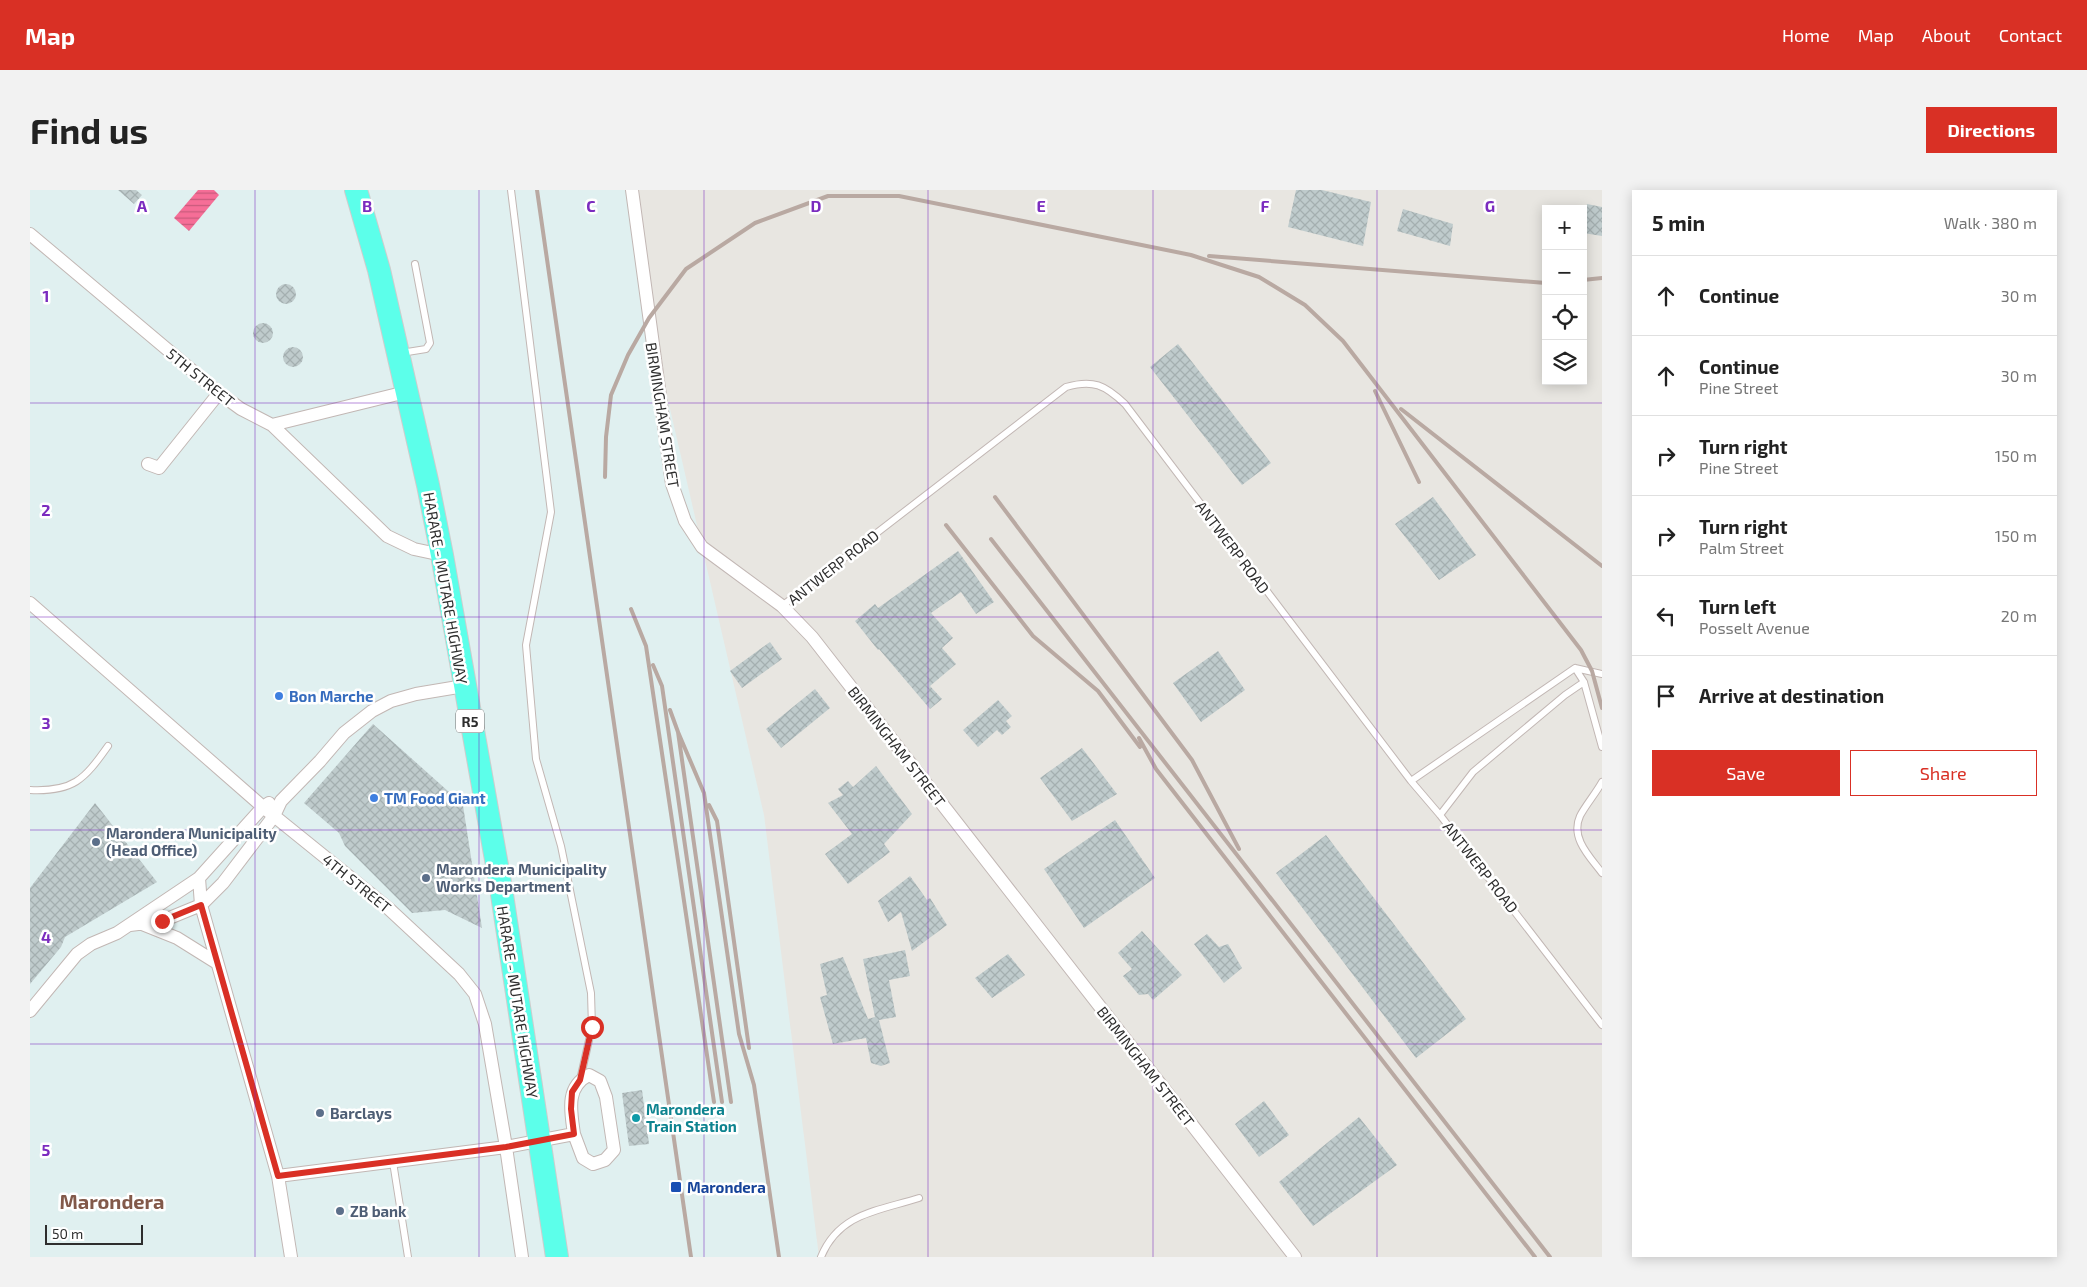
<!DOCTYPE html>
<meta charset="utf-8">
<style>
body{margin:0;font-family:"Exo 2",sans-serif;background:#f2f2f2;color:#222}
.controls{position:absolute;right:15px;top:15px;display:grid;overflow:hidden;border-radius:0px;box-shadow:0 2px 12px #0003}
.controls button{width:45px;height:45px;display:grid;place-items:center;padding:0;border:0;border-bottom:1px solid #e0e0e0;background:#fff;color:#222;font:25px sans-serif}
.scale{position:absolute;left:15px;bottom:12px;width:98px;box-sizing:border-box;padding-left:5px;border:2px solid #2e2e2e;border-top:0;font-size:14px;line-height:18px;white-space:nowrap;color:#2e2e2e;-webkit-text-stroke:4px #fff;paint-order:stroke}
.stop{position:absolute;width:15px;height:15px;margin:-11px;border:4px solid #d93025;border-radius:50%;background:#fff}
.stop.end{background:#d93025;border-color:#fff;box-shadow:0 1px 5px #0008}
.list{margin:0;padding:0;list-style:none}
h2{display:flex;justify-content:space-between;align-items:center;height:65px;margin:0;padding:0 20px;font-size:21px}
h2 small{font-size:16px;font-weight:400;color:#767676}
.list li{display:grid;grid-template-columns:32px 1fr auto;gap:15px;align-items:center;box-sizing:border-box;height:80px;padding:0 20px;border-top:1px solid #e0e0e0}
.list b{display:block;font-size:19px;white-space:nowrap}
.list p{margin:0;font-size:16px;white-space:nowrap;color:#767676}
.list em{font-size:16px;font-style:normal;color:#767676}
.actions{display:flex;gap:10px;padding:15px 20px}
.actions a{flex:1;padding:11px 0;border:1px solid #d93025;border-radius:0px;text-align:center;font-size:18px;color:#d93025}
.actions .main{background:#d93025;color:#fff}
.icon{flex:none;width:28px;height:28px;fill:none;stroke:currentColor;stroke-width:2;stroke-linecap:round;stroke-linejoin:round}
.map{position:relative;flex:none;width:1572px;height:1067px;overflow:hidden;border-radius:0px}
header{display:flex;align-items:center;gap:30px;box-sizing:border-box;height:70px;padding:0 25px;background:#d93025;color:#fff}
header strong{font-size:24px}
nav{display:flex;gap:28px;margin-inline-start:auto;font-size:18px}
.intro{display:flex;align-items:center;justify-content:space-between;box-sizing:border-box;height:120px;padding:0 30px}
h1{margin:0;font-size:35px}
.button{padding:12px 22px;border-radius:0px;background:#d93025;color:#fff;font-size:18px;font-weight:700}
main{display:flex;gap:30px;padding:0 30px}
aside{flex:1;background:#fff;border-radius:0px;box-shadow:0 2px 12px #0003}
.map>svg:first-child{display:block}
</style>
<header>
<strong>Map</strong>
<nav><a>Home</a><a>Map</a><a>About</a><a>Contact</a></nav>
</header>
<div class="intro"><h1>Find us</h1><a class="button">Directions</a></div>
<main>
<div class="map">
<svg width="1572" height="1067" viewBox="0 0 1572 1067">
<defs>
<pattern id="water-rules" width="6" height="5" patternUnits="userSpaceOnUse" patternTransform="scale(1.25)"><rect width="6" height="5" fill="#f66e97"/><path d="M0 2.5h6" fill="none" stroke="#c85b7c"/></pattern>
<pattern id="building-cross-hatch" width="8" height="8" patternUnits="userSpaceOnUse" patternTransform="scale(1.25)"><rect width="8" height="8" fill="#bfcbcc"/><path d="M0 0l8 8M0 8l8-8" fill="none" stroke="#a4afb0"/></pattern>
</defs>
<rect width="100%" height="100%" fill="#e0f0f0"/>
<path fill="#e8e6e1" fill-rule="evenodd" d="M600,0H1572V1067H789L734,625L619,128ZM1516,19H1553V191H1516Z"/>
<path fill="url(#water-rules)" d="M168,0H184L189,5L159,41L144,28Z"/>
<path fill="url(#building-cross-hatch)" d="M88,0H106L112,5L104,14Z
M1266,0H1292L1341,12L1333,56L1258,37Z
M1557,14L1572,17V46L1553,43Z
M1373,19L1423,34L1420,56L1367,41Z
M246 104a10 10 0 1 1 20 0a10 10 0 1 1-20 0Z
M223 143a10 10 0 1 1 20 0a10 10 0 1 1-20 0Z
M1148,154L1241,273L1212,295L1120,177Z
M253 167a10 10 0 1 1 20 0a10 10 0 1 1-20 0Z
M1403,307L1446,365L1409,390L1365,334Z
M928,361L964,412L946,424L931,402L901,423L923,448L912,458L926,474L900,496L912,509L900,519L849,459L848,460L825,431L845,414L848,418Z
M740,452L752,469L712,498L700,481Z
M1188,461L1215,500L1171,532L1143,493Z
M785,499L800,518L751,558L736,539Z
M968,510L982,526L976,531L981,537L972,545L967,540L948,557L933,540Z
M343,534L419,602L432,609L452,738L415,720L382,723L315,656L309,643L274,613Z
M1052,558L1087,604L1042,631L1010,588Z
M846,576L882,624L854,654L860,662L818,694L795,664L822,644L798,613L813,605L808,599L818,591L823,597Z
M65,613L127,692L35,747L31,757L0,794V698Z
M1085,630L1125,688L1054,738L1014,679Z
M1296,645L1436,829L1386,868L1246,683Z
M880,686L897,710L900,708L917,735L882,761L871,722L858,732L848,711Z
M1112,741L1152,785L1123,810L1118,804L1109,805L1093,786L1102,779L1088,763Z
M1177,744L1189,757L1198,754L1212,778L1194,793L1164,754Z
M875,760L880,786L859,790L866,827L849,830L860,873L851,876L841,873L836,848L803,854L790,807L797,805L790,774L813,767L838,829L845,827L833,769Z
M978,764L995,785L962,808L945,788Z
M612,900L619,954L599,956L592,903Z
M1234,911L1259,945L1229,967L1205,934Z
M1329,927L1367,975L1283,1036L1249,992Z"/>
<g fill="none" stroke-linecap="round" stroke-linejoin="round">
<g stroke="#c2b7b4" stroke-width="8">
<path id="lane" d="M481,0L521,322L496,455L506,569L531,656L561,803L562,837L550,890
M371,163L396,159L400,153L385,74
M752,416L1036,197C1063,189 1075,195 1095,214L1381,591L1410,625L1572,835
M1545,478L1554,492L1572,557
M1381,591L1545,478L1572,484
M1572,592C1566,603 1555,616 1550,626C1540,648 1560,667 1572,683
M0,600C43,602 54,590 78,556
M1410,625L1443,582L1535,505L1554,492
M363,972L378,1067
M791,1067C809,1023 848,1021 889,1008"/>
</g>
<g stroke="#c2b7b4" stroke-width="14">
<path id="street" d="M602,0L642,294L655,331L672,357L752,416L782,447L1265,1067
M0,44L189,203L211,219L242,235L376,202
M242,235L357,346L384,359L412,365
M118,274L129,278L189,203
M0,413L233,617L358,718L429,784L445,804L455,834L476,957L492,1067
M169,688L171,715L248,986L261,1067
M112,734L147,748L187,773
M100,735L132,731L171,715L193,693L244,626L251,611L290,571L314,543L342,521L361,511L386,504L434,496
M0,821L47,764L61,754L87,743L169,688L233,617L239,613
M248,986L476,957L544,944L553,968L563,974L575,970L584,960L576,907L570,891L559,885C535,897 541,922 544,944"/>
</g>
<g stroke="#cdcdcd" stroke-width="24">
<path id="highway" d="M326,0L349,80L398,295L412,365L471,698L527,1067"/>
</g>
<use href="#lane" stroke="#fff" stroke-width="6"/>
<use href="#street" stroke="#fff" stroke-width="12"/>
<use href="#highway" stroke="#5cffea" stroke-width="22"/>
<path stroke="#b9a9a2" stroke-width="4" d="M507,0L661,1067
M1179,66L1516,93
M1553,90L1572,88
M1345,201L1389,292
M1371,219L1572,376
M575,287L576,247L581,205L598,165L619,128L656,79L725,33L798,6H869L1161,65L1229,87L1275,115L1313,151L1551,460L1562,481L1572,518
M965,307L1162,570L1209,659
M916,335L1003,446L1068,501L1110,557
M961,349L1520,1067
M601,419L616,456L684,912
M623,475L632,496L692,912
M640,520L648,542L701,912
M648,542L674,603L709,844L724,895L749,1067
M1109,548L1126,579L1505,1067
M679,615L687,631L719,858"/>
</g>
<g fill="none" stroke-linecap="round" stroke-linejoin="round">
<path stroke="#d93025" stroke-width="6" d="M132,731L171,715L248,986L476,957L544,944L541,919L542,902L550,890L562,837"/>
</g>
<path fill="none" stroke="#7b2cbf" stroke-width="1" stroke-opacity="0.55" d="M225,0V1067M449,0V1067M674,0V1067M898,0V1067M1123,0V1067M1347,0V1067M0,213H1572M0,427H1572M0,640H1572M0,854H1572"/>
<g fill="#3f7fe0" stroke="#fff" stroke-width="2">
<circle cx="249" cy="506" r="5"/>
<circle cx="344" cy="608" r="5"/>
</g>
<g fill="#5c6f8a" stroke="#fff" stroke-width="2">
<circle cx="66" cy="652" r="5"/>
<circle cx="396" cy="688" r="5"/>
<circle cx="290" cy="923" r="5"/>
<circle cx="310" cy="1021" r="5"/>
</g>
<circle fill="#0f9aa8" stroke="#fff" stroke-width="2" cx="606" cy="928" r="5"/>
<rect fill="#1a4fb4" stroke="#fff" stroke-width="2" x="640" y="991" width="12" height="12" rx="2.5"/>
<g text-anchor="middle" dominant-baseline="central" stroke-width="5" stroke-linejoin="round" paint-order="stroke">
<rect fill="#fff" stroke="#6d6d6d" stroke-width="1" x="426" y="519.5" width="28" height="23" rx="4"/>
<g font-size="14" font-weight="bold" fill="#2e2e2e">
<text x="440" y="531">R5</text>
</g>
<g font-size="15" fill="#2e2e2e" stroke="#fff">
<text transform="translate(171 187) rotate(39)">5TH STREET</text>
<text transform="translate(633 225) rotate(81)">BIRMINGHAM STREET</text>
<text transform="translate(1203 357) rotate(53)">ANTWERP ROAD</text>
<text transform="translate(803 377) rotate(-38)">ANTWERP ROAD</text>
<text transform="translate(416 398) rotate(80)">HARARE - MUTARE HIGHWAY</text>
<text transform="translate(867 556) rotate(52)">BIRMINGHAM STREET</text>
<text transform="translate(1451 677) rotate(52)">ANTWERP ROAD</text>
<text transform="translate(327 693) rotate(39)">4TH STREET</text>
<text transform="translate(488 812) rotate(81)">HARARE - MUTARE HIGHWAY</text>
<text transform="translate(1116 876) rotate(52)">BIRMINGHAM STREET</text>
</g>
<g font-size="15" font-weight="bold" fill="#366cbe" stroke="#fff" text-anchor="start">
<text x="259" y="506">Bon Marche</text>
<text x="354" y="608">TM Food Giant</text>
</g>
<g font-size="15" font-weight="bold" fill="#4e5e75" stroke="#fff" text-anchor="start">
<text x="76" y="643">Marondera Municipality<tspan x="76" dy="17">(Head Office)</tspan></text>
<text x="406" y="679">Marondera Municipality<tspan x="406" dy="17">Works Department</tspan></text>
<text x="300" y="923">Barclays</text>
<text x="320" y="1021">ZB bank</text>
</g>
<g font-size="15" font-weight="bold" fill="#0d838f" stroke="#fff" text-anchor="start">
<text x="616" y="919">Marondera<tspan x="616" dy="17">Train Station</tspan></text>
</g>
<g font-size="15" font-weight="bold" fill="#164399" stroke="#fff" text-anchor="start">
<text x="657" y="997">Marondera</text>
</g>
<g font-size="20" font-weight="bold" fill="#82594a" stroke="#fff">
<text x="82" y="1011">Marondera</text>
</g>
</g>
<g font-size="16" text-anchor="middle" font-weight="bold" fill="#7b2cbf" stroke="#fff" stroke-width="5" stroke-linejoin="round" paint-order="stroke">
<text x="112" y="22">A</text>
<text x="337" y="22">B</text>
<text x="561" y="22">C</text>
<text x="786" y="22">D</text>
<text x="1011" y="22">E</text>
<text x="1235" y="22">F</text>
<text x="1460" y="22">G</text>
<text x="16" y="112">1</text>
<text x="16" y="326">2</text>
<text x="16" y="539">3</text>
<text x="16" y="753">4</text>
<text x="16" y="966">5</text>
</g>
</svg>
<div class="controls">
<button>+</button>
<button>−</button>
<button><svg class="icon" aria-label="locate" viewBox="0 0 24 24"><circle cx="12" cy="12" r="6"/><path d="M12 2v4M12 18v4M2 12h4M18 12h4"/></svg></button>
<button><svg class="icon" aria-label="layers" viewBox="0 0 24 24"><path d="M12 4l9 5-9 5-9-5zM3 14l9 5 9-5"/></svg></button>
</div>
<div class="scale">50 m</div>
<div class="stop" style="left:562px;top:837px"></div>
<div class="stop end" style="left:132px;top:731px"></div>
</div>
<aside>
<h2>5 min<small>Walk · 380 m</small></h2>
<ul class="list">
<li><svg class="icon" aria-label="ahead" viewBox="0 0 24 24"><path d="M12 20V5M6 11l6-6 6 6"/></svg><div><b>Continue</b></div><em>30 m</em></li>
<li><svg class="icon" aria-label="ahead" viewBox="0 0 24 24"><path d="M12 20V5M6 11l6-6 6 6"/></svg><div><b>Continue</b><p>Pine Street</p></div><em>30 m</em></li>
<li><svg class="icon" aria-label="right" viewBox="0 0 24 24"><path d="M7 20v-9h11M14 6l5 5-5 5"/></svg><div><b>Turn right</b><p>Pine Street</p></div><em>150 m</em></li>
<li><svg class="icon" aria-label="right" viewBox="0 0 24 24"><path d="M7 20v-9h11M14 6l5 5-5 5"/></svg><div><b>Turn right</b><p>Palm Street</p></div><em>150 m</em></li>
<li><svg class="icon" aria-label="left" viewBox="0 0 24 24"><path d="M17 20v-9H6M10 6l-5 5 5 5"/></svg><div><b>Turn left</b><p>Posselt Avenue</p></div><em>20 m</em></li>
<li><svg class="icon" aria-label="arrive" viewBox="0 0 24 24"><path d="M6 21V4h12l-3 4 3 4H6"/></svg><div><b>Arrive at destination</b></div></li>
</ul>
<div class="actions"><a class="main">Save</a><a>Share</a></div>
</aside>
</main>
